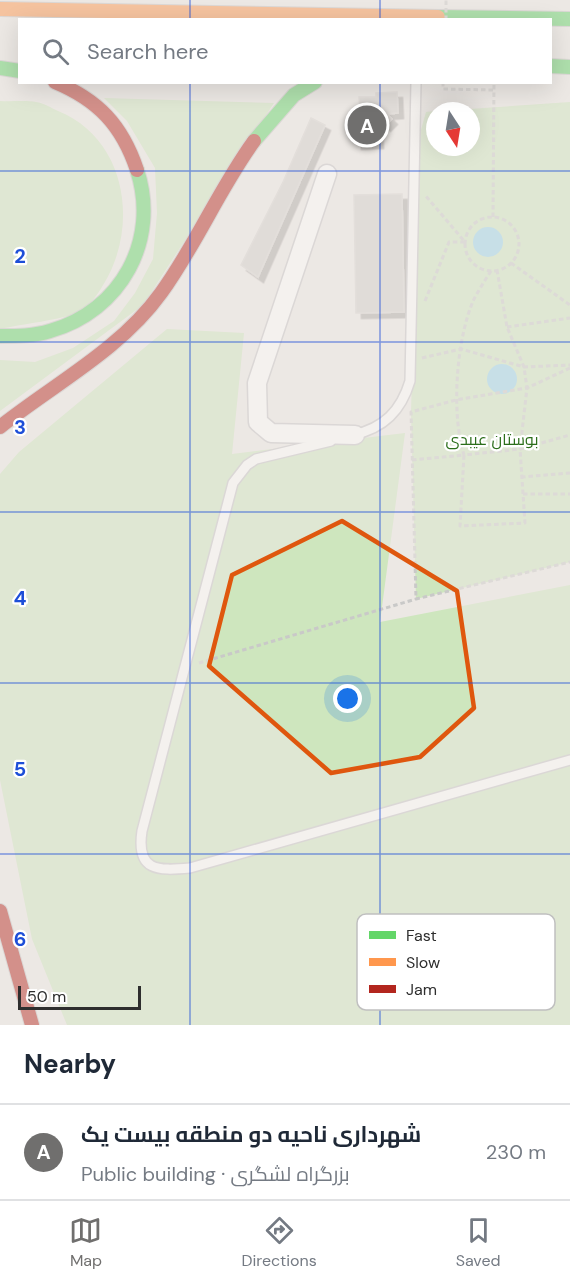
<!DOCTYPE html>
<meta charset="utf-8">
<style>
body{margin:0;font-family:"DM Sans",Cairo,sans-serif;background:#f6f6f7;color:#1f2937}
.compass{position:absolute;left:426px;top:102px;width:54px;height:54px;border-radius:50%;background:#fff;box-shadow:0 6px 24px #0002;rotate:168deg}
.scale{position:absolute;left:18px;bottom:15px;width:123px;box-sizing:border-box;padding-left:6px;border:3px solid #2e2e2e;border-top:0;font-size:16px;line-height:21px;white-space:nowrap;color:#2e2e2e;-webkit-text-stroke:4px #fff;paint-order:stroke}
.you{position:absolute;left:348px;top:699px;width:21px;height:21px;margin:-15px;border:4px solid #fff;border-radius:50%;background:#1a73e8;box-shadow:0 0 0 9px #1a73e833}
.badge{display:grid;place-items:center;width:39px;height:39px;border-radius:50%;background:#706f6e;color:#fff;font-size:20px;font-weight:700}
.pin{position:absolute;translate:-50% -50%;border:3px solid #fff;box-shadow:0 2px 6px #0006}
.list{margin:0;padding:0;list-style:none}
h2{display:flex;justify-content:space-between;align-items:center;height:78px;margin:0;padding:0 24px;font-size:26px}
h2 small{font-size:20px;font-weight:400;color:#747a83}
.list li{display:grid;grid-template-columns:39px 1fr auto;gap:18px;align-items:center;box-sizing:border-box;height:96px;padding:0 24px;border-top:2px solid #e0e1e3}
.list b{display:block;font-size:22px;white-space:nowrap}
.list p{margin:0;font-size:20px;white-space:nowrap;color:#747a83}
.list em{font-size:20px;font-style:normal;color:#747a83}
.icon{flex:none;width:33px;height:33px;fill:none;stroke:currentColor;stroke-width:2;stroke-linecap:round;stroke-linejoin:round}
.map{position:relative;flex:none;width:570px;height:1025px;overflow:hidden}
.search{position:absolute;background:#fff;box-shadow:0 6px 24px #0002;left:18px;right:18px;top:18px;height:66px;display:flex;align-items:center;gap:15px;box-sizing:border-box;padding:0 21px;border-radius:0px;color:#747a83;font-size:22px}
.sheet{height:174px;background:#fff}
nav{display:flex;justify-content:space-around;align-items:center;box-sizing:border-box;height:84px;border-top:2px solid #e0e1e3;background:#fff;font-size:16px;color:#747a83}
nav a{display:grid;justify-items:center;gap:3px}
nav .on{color:#706f6e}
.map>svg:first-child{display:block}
</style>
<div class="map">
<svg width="570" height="1025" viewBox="0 0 570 1025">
<defs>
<filter id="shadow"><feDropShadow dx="5.5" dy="5.5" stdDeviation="0" flood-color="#0004"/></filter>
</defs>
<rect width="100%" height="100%" fill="#ece8e4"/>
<path fill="#cee6be" d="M104,98L274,103L143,305L0,411V360L35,362L73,348L114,321L135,293L153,259L157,213L155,168L127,121Z
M0,101C12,102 25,100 36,102C44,103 51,108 58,111C120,136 137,210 112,268C107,280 92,306 80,312C61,320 22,324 0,329Z
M570,102V562L416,599L411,412L419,137L426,112L435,111V147H471V111H440Z
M167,329L244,333L232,454L405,433L380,622L570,585V1025H67L32,939L0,780V474L19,452Z"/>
<path fill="#99d6ec" d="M473 242a15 15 0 1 1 30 0a15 15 0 1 1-30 0Z
M487 379a15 15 0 1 1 30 0a15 15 0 1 1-30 0Z"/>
<path fill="#d1cecb" stroke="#d7d4d0" stroke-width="1.5" filter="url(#shadow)" d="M397,92L398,113L387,114L392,119L385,126L377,118L378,143L356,144L355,115H360L359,97H376V93Z
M311,118L325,125L258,277L241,265L283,182Z
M402,194L404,312L356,313L354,195Z"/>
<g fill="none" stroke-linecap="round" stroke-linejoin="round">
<g stroke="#c5c4c5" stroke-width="12">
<path id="lane" d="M353,435C384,428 401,411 410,381L416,82
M331,441L256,459L247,465L233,483L142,831C136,871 157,871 190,868L570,760"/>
</g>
<g stroke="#c5c4c5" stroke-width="21">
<path id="street" d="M327,174L257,383L258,422L271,433L355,435"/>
</g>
<g stroke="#c6c5c4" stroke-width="16">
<path id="fast" d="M438,17L570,19
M550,66L570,67
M0,68L20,71
M254,141L294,95L315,82
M0,336C17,336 34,336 50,331C121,311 160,240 137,170"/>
</g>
<g stroke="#c6c5c4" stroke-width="16">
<path id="slow" d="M0,9L438,17"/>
</g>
<g stroke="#c6c5c4" stroke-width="16">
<path id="jam" d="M55,82C98,100 122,125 137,170
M0,427C54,384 120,350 161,293C196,245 219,189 254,141
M0,911L32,1025"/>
</g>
<path stroke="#c9c9c8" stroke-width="3" stroke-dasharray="4.5 3" stroke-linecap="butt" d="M443,82V89L493,90
M493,217L494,82
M465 244a27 27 0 1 1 54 0a27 27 0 1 1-54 0Z
M511,263L570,305
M491,271C485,280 479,290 474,299C456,339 451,414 464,455L520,449L527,388L524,367L507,327L497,270
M425,301L449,242H465L425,195
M507,327L570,318
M422,358L461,349L524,367L570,365
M570,368L527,388L456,400L411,412L416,599L570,562
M412,460L464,455L460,526L525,523L520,449L570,435
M521,477L570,473
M523,494H570
M199,663L416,599"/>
<use href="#lane" stroke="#fcfcfb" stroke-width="9"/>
<use href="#street" stroke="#fcfcfb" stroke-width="18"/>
<use href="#fast" stroke="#63d668" stroke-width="14"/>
<use href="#slow" stroke="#ff974d" stroke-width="14"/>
<use href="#jam" stroke="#b3261e" stroke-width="14"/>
<path stroke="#c9c9c8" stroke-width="3" stroke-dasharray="4.5 3" stroke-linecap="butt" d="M446,20V0"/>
</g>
<path d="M0 0H570V1025H0ZM342,521L457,591L474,708L420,757L331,773L209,666L232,575Z" fill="#ece8e4" fill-opacity=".55" fill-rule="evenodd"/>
<path fill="none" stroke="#df570e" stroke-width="4.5" stroke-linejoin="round" d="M342,521L457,591L474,708L420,757L331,773L209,666L232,575Z"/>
<path fill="none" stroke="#1d4ed8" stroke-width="1.5" stroke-opacity="0.55" d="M190,0V20M380,0V20M190,82V1025M380,82V1025M0,171H570M0,342H570M0,512H570M0,683H570M0,854H570"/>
<g text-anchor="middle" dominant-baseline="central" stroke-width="4.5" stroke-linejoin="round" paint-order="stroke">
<g font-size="16" fill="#2c6e1b" stroke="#fff">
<text x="492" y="439">بوستان عیبدی</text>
</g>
</g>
<rect x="357" y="914" width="198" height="96" rx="9" fill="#fff" stroke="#c0c0c0" stroke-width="1.5"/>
<rect x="369" y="931" width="27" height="8" fill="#63d668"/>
<rect x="369" y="958" width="27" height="8" fill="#ff974d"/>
<rect x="369" y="985" width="27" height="8" fill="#b3261e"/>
<g font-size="16" fill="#2e2e2e">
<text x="406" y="941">Fast</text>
<text x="406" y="968">Slow</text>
<text x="406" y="995">Jam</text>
</g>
<g font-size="20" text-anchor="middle" font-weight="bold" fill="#1d4ed8" stroke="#fff" stroke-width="4.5" stroke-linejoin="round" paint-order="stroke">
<text x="20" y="263">2</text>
<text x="20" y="434">3</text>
<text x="20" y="605">4</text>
<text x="20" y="776">5</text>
<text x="20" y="946">6</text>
</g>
</svg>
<svg class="compass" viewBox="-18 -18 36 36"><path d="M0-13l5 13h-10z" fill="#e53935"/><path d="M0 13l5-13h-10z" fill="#747a83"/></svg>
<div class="scale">50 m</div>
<div class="you"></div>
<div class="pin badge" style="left:367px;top:125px">A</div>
<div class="search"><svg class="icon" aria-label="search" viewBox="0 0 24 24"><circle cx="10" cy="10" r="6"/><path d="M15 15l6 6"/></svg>Search here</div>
</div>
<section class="sheet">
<h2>Nearby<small></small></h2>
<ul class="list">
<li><span class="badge">A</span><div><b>شهرداری ناحیه دو منطقه بیست یک</b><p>Public building · بزرگراه لشگری</p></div><em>230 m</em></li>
</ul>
</section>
<nav>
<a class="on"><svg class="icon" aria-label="map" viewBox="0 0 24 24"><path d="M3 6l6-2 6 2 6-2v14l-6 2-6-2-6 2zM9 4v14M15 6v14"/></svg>Map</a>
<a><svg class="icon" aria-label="directions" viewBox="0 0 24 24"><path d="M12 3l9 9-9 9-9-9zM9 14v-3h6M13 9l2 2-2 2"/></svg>Directions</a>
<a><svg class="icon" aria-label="saved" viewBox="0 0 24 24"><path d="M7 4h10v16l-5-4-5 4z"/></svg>Saved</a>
</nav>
